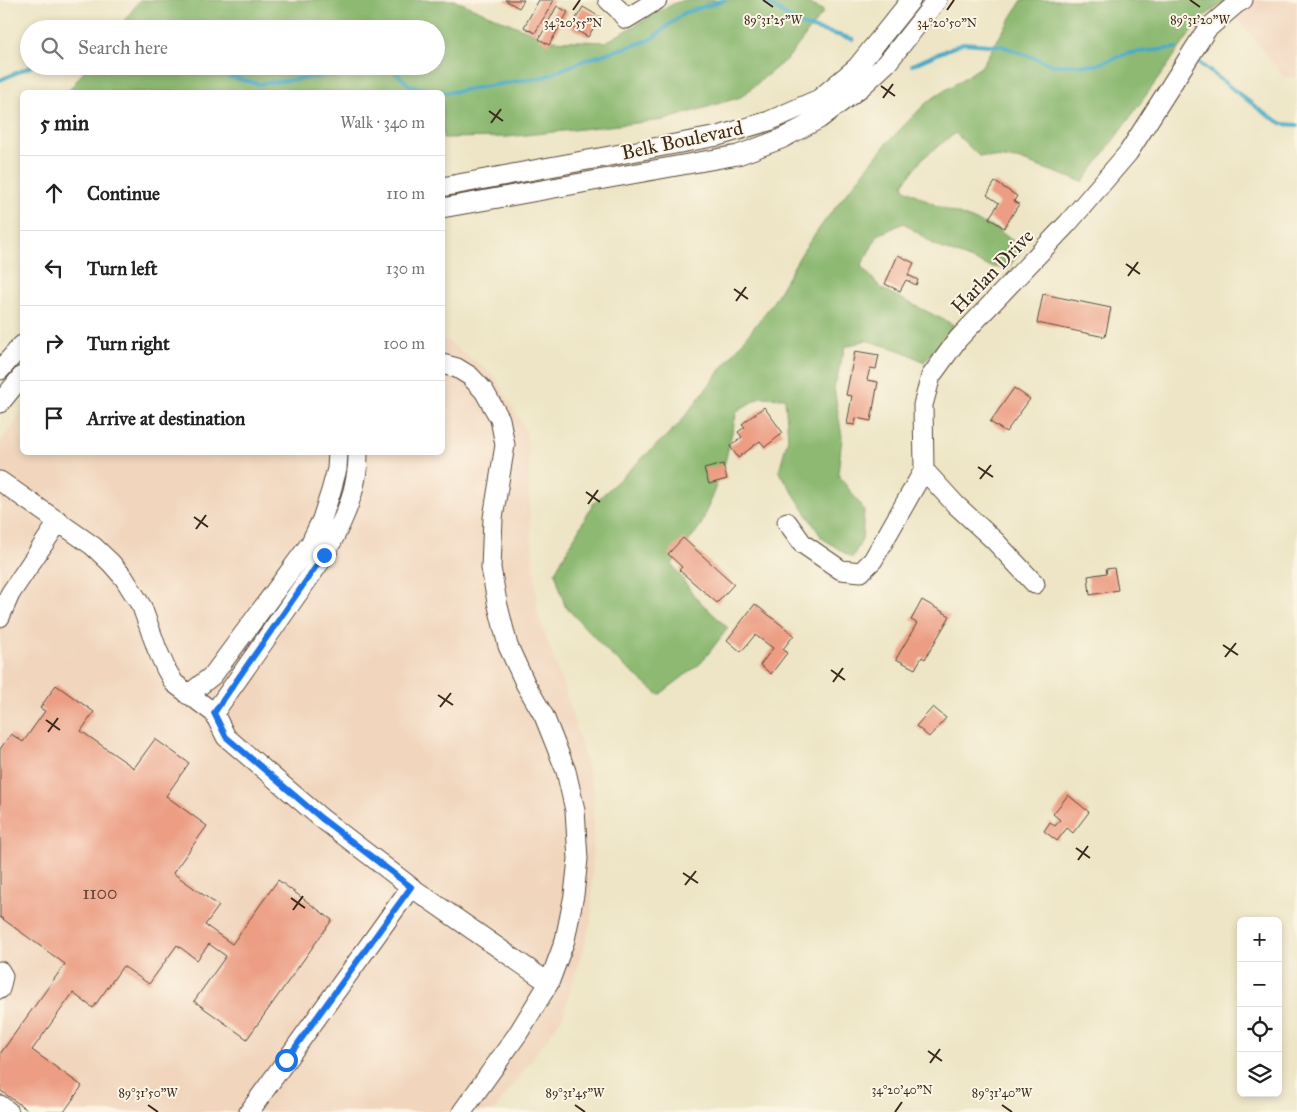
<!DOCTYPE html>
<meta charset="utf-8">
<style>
body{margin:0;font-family:"IM FELL Great Primer",serif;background:#f6f6f6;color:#222}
.controls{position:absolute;right:15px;bottom:15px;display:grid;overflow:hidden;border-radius:8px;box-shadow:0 2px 8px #0003}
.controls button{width:45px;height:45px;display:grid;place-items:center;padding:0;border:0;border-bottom:1px solid #e0e0e0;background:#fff;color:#222;font:25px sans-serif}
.stop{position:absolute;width:15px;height:15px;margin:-11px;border:4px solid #1a73e8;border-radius:50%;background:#fff}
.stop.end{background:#1a73e8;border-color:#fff;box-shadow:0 1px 5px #0008}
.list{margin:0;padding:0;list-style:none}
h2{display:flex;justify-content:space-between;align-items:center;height:65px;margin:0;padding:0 20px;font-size:21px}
h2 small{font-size:16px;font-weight:400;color:#767676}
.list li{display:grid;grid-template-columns:32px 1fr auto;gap:15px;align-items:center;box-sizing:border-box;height:75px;padding:0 20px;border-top:1px solid #e0e0e0}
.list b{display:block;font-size:19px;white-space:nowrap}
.list em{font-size:16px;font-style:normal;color:#767676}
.icon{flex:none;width:28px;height:28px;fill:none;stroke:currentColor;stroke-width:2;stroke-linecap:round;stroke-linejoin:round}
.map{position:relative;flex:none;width:1297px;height:1112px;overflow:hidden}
.search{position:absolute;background:#fff;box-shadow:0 2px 8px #0003;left:20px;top:20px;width:425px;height:55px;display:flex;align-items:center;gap:12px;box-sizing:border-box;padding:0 18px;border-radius:28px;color:#767676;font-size:19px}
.panel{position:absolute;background:#fff;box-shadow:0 2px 8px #0003;left:20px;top:90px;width:425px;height:365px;border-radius:8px}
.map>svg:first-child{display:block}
</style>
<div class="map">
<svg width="1297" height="1112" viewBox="0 0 1297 1112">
<rect width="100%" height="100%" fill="#fcf5e5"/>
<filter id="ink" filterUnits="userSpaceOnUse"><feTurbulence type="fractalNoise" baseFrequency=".02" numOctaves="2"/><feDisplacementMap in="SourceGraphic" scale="10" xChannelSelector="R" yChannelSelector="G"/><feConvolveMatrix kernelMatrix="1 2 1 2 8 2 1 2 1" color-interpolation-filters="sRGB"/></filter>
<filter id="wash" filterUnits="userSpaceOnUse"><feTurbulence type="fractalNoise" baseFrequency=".0096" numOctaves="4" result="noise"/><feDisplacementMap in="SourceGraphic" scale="20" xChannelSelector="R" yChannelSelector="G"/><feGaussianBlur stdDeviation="1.12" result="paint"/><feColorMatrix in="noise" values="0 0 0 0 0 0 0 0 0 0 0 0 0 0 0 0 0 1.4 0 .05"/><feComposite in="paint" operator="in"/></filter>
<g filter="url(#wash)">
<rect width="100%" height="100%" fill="#ede5c5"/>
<path fill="#f1d5bd" d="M1223,0H1297V77H1284Z
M443,340L448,341L495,377L527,432L530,520L538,614L569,702L594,792L591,922L562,1018L493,1112H0V442L22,413V452H442Z"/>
<path fill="#8db972" stroke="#647248" d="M140,0H454L549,40L606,42L675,3L685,0H802L824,11L789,57L741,97L664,120L507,137L443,138L442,92H68L88,66H436V29H118Z
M1022,0H1228L1200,19L1168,65L1083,182L1017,159L979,156L955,133L923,158L903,184L905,189L935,205L997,229L1023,249L1007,269L988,266L936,246L904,223L878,235L861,266L882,289L954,325L924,362L905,352L866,340L845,347L834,388L842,437L838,474L864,510L862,540L852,558L822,538L779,471L788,438L785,398L760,397L737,411L725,462L701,525L672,564L695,597L728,628L701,663L659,695L610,654L565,606L555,572L593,504L678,425L772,304L803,251L826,219L887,143L927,102L981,67Z"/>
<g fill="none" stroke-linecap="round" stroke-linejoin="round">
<path stroke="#45a9c4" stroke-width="4" d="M762,0L801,25L853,39
M1199,63L1264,113L1283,124L1297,125
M912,65L963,43L1002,46L1053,65H1096L1129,53L1176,48
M185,66L259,84L340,74L384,66
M389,66L409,85L445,93L544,77L585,60L650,40L684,13L724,0
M0,80L32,66"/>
</g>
<g id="blocks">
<path fill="#ec9d83" d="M505,0H524L519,8Z
M539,0H554L535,33L524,27Z
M557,6L568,12L549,45L539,39Z
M583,7L600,17L588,37L571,27Z
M995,182L1017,196L1014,201L1019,204L1004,228L989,218L999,203L987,195Z
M898,255L914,263L908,275L918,280L916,285L906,280L900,291L885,284Z
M1043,294L1111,308L1105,337L1037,323Z
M855,351L879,355L876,369L870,368L867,380L878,382L871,421L856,418L855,425L847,424L852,396L846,395Z
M1014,388L1030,399L1006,432L990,422Z
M764,407L783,433L765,447L760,441L738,458L730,446L742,437L738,432L745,427L742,424Z
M723,464L727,479L709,484L704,469Z
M683,538L734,584L717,603L679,570L682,567L668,554Z
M1114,568L1118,590L1090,595L1088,576L1107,573L1106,569Z
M922,600L950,616L925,659L922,657L915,669L896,659L917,623L911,620Z
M755,604L794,635L783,649L787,653L771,674L760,665L773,648L755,635L741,652L727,640Z
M56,685L94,712L81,731L134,768L155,739L189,763L166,796L207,826L173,873L219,906L205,925L232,944L278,880L332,920L247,1039L194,1001L226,956L209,944L197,960L177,945L149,984L123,966L93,1008L73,993L32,1050L82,1086L64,1112H30L0,1090V1054L65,964L0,917V749L11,734L23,742L45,711L40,708Z
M933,707L946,718L929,737L916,726Z
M1068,795L1089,812L1073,833L1067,828L1057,841L1044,831L1050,822L1055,826L1060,820L1053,814Z"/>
</g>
</g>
<g filter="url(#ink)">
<use href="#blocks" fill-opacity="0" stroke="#564637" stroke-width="1"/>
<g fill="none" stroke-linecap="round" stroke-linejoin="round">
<g stroke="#564637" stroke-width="21">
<path id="minor" d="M608,0L618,9L626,19L657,0
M442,187L718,136L769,121L819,99L857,67L911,0
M442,208L738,155L781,139L819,119L860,88L887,63L937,0
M442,364L457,368L470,376L484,391L500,419L505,445L493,518L491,568L497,602L508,646L526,685L544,716L566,771L575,810L578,859L574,895L565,940L549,983L517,1035L462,1112
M0,370L22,345
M0,403L22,376
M0,481L93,546L111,563L124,578L142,607L157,649L166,669L174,683L214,713L226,737L321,818L411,887L549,983
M787,522L803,544L841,570L861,572L873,560L924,470
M1035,584L995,541L956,505L924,470L923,405L931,376L958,339L1068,223L1128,153L1207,29L1236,4L1243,0
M0,617L10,594L59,521
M188,695L213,675L310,544L322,519L331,491L337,469L338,452
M214,713L325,555C342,523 359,490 358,452
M0,971L3,976L0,989
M0,1105L9,1112
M249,1112L411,887"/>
</g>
<use href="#minor" stroke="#fff" stroke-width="19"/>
</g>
</g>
<g fill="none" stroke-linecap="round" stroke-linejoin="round" filter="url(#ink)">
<path stroke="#1a73e8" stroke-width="6" d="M286,1060L411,887L321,818L226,737L214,713L324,555"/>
</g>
<path fill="none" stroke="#3b2a1e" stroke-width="2" d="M763,0L773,7M1190,0L1200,7M573,10L580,0M947,10L954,0M881,86L895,96M883,98L893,84M489,111L503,121M491,123L501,109M1126,264L1140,274M1128,276L1138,262M734,289L748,299M736,301L746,287M978,467L993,477M980,479L991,465M586,492L600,502M588,504L598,490M194,517L208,527M196,529L206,515M1223,645L1238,655M1225,657L1236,643M831,670L845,680M833,682L843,668M438,695L453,705M440,707L451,693M46,720L60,730M48,732L58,718M1076,848L1090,858M1078,860L1088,846M683,873L698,883M685,885L696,871M291,898L305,908M293,910L303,896M928,1051L942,1061M930,1063L940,1049M148,1105L158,1112M575,1105L585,1112M1002,1105L1012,1112M895,1112L902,1102"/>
<g text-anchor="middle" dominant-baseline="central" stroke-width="4" stroke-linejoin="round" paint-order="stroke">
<g font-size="18" fill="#674737">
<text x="100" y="893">1100</text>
</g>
<g font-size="20" fill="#3b2a1e" stroke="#fcf5e5">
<text transform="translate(682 140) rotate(-12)">Belk Boulevard</text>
<text transform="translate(992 271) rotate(-46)">Harlan Drive</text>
</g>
</g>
<g font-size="12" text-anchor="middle" fill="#3b2a1e" stroke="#fcf5e5" stroke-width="4" stroke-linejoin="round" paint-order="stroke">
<text x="1200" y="24">89°31'20"W</text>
<text x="773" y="24">89°31'25"W</text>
<text x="573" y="27">34°20'55"N</text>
<text x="947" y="27">34°20'50"N</text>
<text x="902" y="1094">34°20'40"N</text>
<text x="148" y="1097">89°31'50"W</text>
<text x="575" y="1097">89°31'45"W</text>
<text x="1002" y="1097">89°31'40"W</text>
</g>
</svg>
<div class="controls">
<button>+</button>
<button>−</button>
<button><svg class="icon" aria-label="locate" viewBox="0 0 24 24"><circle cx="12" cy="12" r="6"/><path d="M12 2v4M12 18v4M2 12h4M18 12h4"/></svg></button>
<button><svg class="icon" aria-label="layers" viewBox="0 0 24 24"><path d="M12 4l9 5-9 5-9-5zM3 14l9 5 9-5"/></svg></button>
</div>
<div class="stop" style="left:286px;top:1060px"></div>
<div class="stop end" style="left:324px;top:555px"></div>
<div class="search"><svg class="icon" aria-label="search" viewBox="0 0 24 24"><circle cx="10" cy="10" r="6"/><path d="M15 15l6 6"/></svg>Search here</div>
<section class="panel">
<h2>5 min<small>Walk · 340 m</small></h2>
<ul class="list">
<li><svg class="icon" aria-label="ahead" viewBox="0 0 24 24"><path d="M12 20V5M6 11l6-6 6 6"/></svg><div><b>Continue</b></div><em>110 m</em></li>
<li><svg class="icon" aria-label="left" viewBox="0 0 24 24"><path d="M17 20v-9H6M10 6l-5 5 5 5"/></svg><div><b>Turn left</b></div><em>130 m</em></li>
<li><svg class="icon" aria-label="right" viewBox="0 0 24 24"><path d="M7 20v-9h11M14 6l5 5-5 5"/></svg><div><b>Turn right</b></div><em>100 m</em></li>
<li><svg class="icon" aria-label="arrive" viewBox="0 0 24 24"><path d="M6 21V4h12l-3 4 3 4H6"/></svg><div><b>Arrive at destination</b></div></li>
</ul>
</section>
</div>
